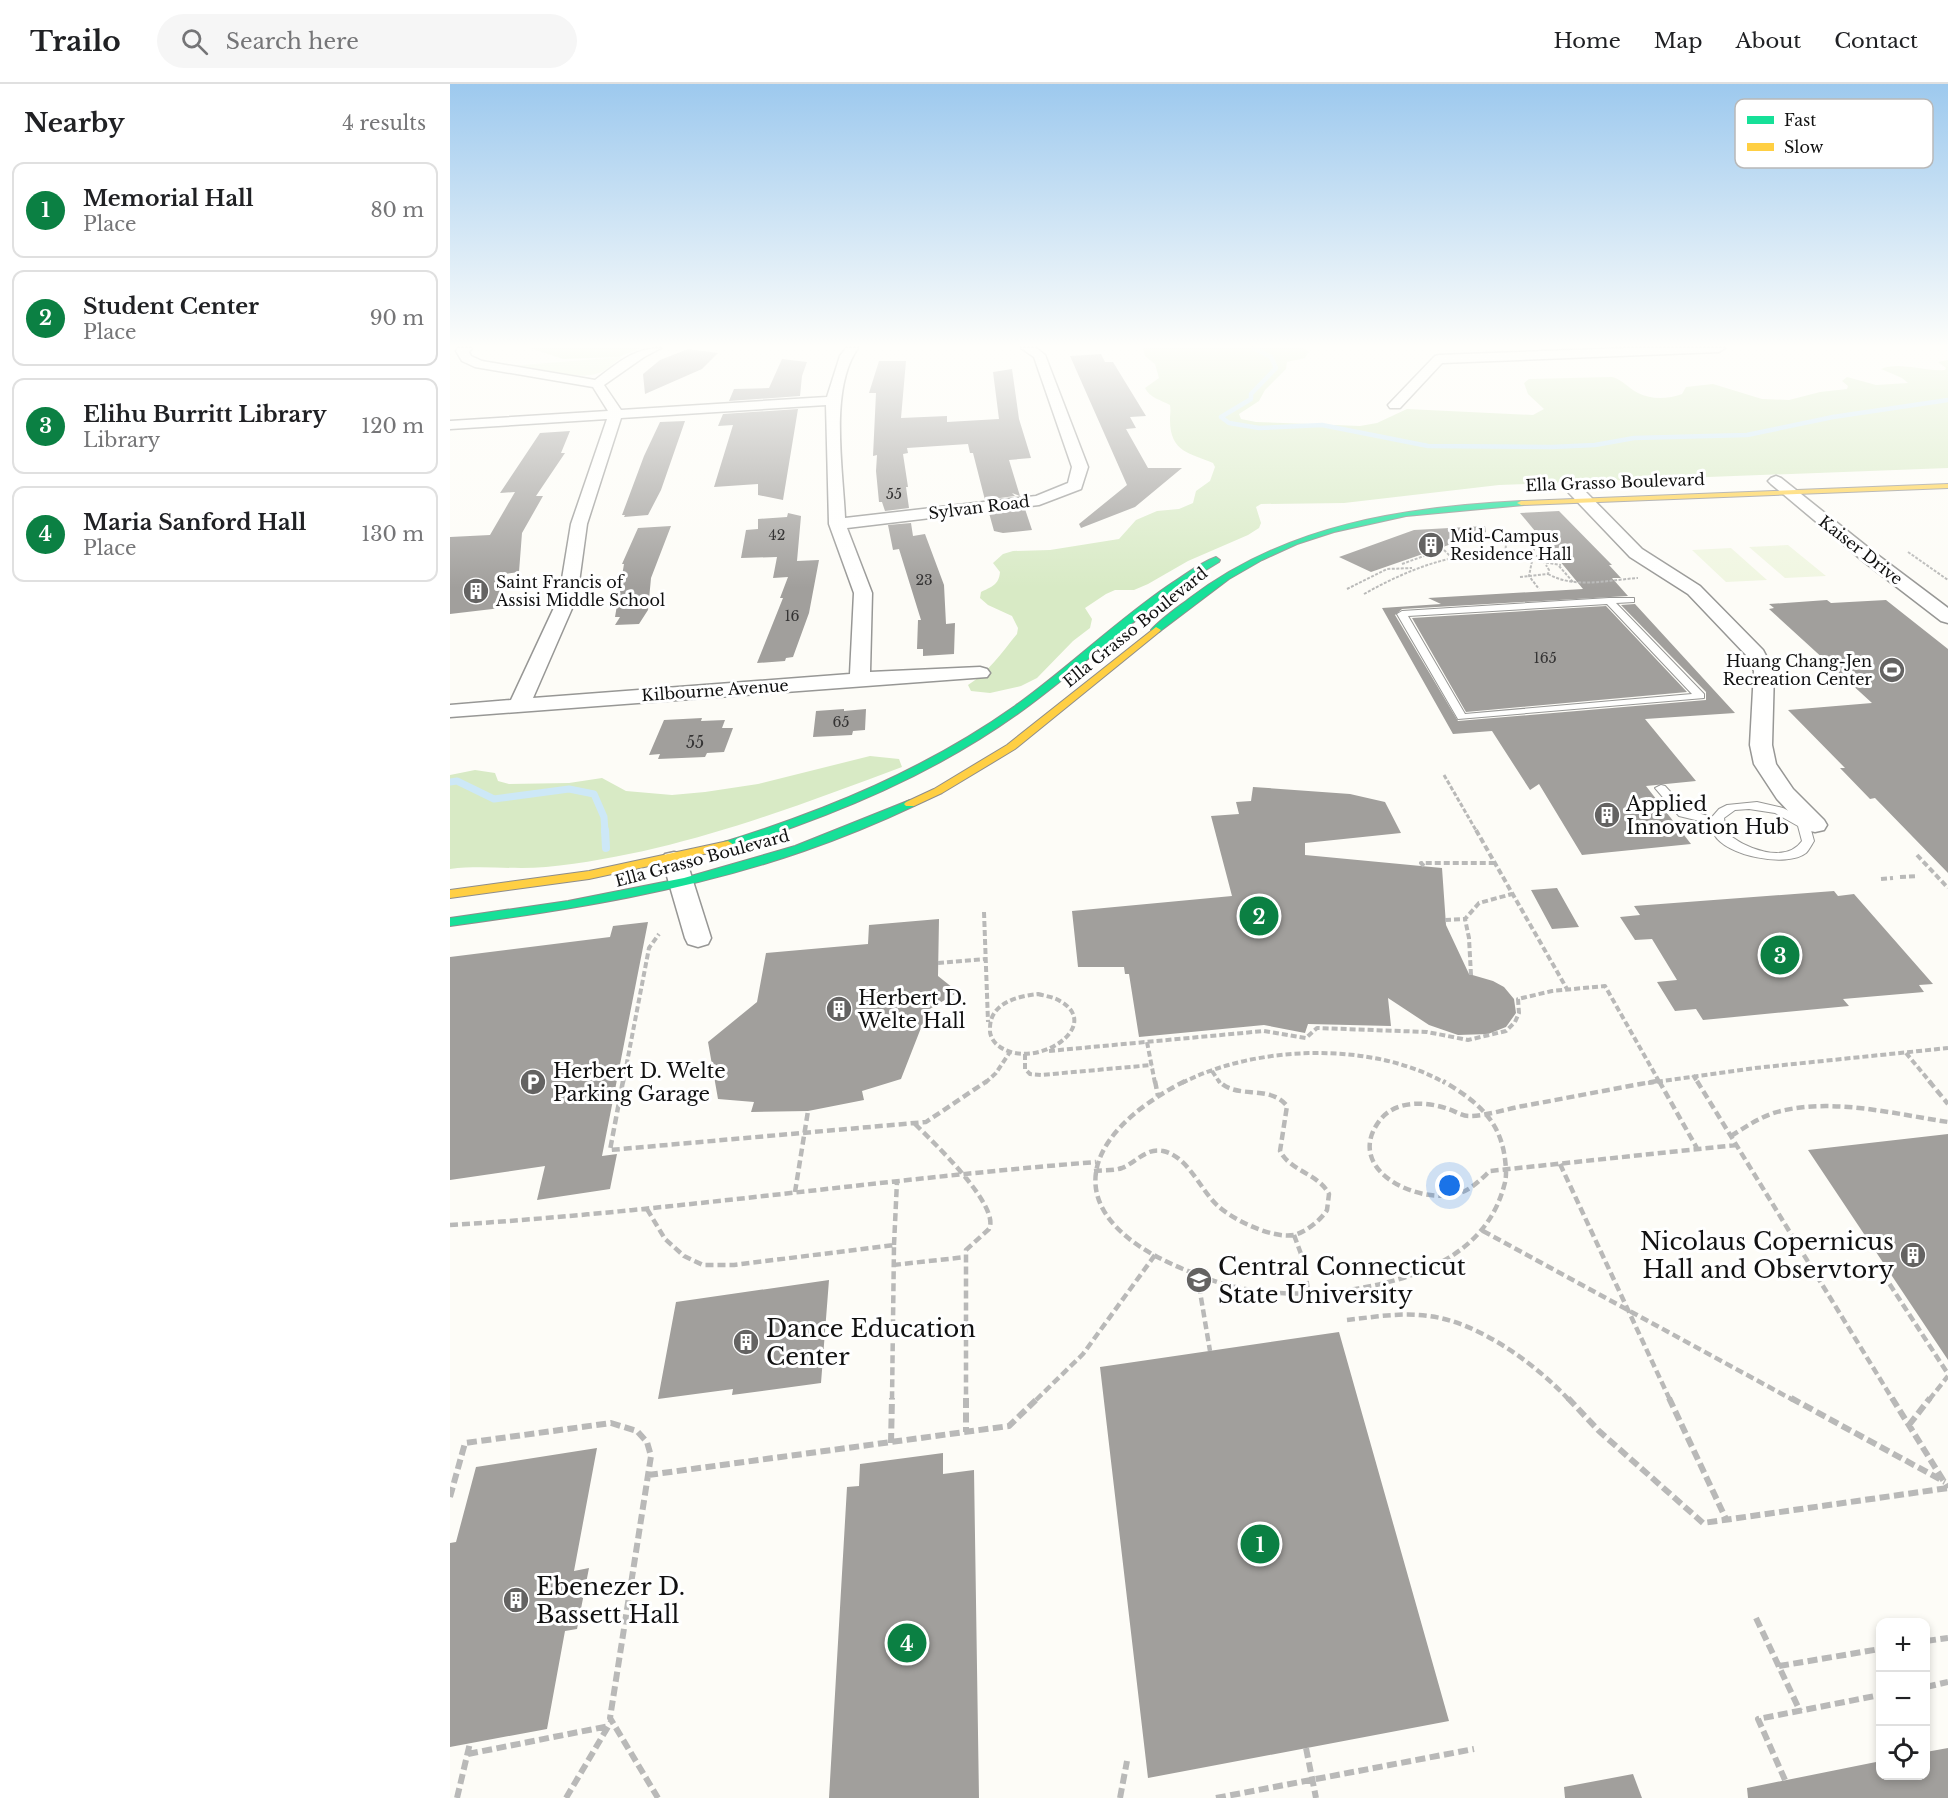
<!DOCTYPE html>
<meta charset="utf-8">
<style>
body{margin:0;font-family:"Libre Baskerville",serif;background:#f6f6f6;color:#202124}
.controls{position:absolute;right:18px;bottom:18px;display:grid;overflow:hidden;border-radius:12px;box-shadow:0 3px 9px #0003}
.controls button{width:54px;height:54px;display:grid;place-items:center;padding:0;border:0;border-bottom:2px solid #e0e0e0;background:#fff;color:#202124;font:30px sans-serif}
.you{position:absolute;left:1000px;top:1102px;width:21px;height:21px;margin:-15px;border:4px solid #fff;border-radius:50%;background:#1a73e8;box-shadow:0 0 0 9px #1a73e833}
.badge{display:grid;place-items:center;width:39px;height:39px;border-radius:50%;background:#0b8043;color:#fff;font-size:20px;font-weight:700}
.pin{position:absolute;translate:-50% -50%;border:3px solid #fff;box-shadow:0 2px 6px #0006}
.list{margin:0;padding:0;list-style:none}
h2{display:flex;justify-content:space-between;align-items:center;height:78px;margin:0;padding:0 24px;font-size:26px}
h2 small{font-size:20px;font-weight:400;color:#757577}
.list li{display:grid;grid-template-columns:39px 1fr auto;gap:18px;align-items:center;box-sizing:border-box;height:96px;margin:0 12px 12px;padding:0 12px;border:2px solid #e0e0e0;border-radius:12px}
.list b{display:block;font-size:22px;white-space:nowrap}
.list p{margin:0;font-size:20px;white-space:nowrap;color:#757577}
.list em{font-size:20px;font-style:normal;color:#757577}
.icon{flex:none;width:33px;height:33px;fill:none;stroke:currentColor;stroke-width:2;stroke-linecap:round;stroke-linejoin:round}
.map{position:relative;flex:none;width:1498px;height:1714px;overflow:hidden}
header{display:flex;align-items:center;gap:36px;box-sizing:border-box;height:84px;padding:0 30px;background:#fff;border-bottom:2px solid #e0e0e0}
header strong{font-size:28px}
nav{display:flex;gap:33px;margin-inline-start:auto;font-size:21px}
.search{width:420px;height:54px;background:#f6f6f6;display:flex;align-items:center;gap:15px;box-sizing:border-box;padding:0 21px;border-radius:33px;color:#757577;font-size:22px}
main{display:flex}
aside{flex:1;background:#fff}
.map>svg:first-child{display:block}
</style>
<header>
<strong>Trailo</strong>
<div class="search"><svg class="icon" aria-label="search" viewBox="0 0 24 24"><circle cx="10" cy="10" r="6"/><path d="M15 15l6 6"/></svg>Search here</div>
<nav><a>Home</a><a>Map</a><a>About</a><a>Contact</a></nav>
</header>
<main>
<aside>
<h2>Nearby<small>4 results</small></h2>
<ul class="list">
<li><span class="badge">1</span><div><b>Memorial Hall</b><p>Place</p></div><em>80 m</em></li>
<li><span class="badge">2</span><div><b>Student Center</b><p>Place</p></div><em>90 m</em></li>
<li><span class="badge">3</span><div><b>Elihu Burritt Library</b><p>Library</p></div><em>120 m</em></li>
<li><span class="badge">4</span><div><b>Maria Sanford Hall</b><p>Place</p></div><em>130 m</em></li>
</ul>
</aside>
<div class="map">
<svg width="1498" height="1714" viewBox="0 0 1498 1714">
<rect width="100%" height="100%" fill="#fdfcf7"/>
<path fill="#e7f3d7" d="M172,273C165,278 157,286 149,289C128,297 82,285 60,282Z"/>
<path fill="#d8eac5" d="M80,264H191L169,273L113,275Z
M693,264H853L859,267L855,274L837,278L836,285L815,306L809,317L789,330L791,335L806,338L910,342L927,339L957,325L1083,331L1094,325L1078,310L1074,299L1079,295L1162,293C1173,296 1178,304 1188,309C1202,316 1218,315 1232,310L1236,303L1263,300L1312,315L1339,316L1370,308L1397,305L1398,302L1392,297L1397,293L1426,301L1458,299L1452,294L1431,285C1450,277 1474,288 1495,286L1496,284L1488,278L1498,276V384L1049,401L894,419L811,420L806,423L811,439L809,444L798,451L738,477L698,500L684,506H665L656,510L635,524L642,535L640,544L623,557L587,594L571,602L540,609L521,607L518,601C538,589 552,568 567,550L568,544L562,532L538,521L530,514L531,508C541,503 549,501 550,488L543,479L553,470L563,467L600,466L669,455L686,436L707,427L729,425L743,419L746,407L760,397L765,383L763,379C741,369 720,369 720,336C720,330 721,327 720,321C711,316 700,314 695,304L709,294L705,280L695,272Z
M420,672L449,675L452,683C337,726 219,771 96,783C64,786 32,781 0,785V691L25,686L45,689L48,697L59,700L119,699L152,694L176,707L222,711L255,708L308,700Z"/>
<path fill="#f0f6e1" d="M1338,461L1376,492L1335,494L1299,463Z
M1281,464L1317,496L1276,498L1242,466Z"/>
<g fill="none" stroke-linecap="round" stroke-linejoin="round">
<path stroke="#cde8f7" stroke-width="4.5" d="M804,264L821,273L826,284L801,310V315L771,333L779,339L809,344L872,341L978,362L1102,363L1145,361L1184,354L1297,351L1383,333L1498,316"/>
<path stroke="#cde8f7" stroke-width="7" d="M0,698L7,697L44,715L119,705L144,710L154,733L155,748"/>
<path stroke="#cde8f7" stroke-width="8" d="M155,746L156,764"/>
</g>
<path fill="#a19f9c" d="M238,265L268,269L252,285L195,310L193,290L210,276Z
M651,270L655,278H663L696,332L680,333L686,344L676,345L698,384H732L685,423L631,444L629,440L677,401L620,272Z
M332,275L357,278L352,292L350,312L279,317L284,305L319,304Z
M429,277H456L451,334L497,332V338L549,335L543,288L562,285L569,335L581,374L559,376L570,412L562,409L565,412L535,416L523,369H520L518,360L457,364L458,369L453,370L458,403H456L459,424L435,427L432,418H429L426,387L427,371L423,372L426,309H419Z
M348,325L333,416L308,411V400L264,403L283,341L268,342L273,330Z
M235,337L211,406L198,431L174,433L175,431H172L194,372L210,338Z
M120,347L111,369H115L86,412H93L72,449L69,488L55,490L51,524L0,530V453L40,451L65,408L50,409L90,349Z
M575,425L582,446L553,449L544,447L539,429Z
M1109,427L1162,481H1159L1171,494H1162L1178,512L952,525L945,531L1008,637L1256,616V608L1171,521L1185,520L1285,629L1195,635L1246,697L1196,702L1241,760L1132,771L1089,700L1080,706L1042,647L1003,650L932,524L991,520L978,514L1133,505L1070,429Z
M338,429L351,432L347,477L369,476L359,529L343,573L336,574L335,577L307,579L333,514H330L338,493L323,494L327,473L291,474L296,446L308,445V435L337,433Z
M461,439L463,452L475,450L494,501L496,540L505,539L504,570L473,572V565H467L468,536H471L449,465L443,466L438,441Z
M221,442L201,494L198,526L189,540L165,541L170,533H165L174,480H172L188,444Z
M1035,442L1036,448L921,488L889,473L964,446Z
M1377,516L1381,519L1436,516L1498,565V789L1425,714L1420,715L1390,684H1395L1338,626L1422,619L1319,525L1324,524L1319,520Z
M1156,522L1237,608L1016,628L962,534Z
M394,625V627L416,625L415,646L403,647L402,651L363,653L366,627Z
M252,634L251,637L275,636L272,644H283L274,668L257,669L255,673L208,675L210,670L199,671L214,636Z
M803,703L900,710L935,718L951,749L855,759V771L992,784L996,841L1019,890L1043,897L1054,903L1064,915L1066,929L1056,943L1038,950L1008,951L979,941L938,914L941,942L858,940L855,949L814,941L689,953L679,890H675L674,883H628L622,827L782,812L761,732L789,730L786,718L801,717Z
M1107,804L1129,843L1102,845L1081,806Z
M1384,807L1388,812L1404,810L1483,900L1469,901L1474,908L1393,915L1399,922L1253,936L1246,925L1225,927L1207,898L1227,896L1202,855L1185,856L1170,833L1190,831L1184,822Z
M489,835L488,892L508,908L478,926L451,995L412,1007L414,1016L358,1027L301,1028L304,1018L268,1015L258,958L307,918L316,869L418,860L419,841Z
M198,838L152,1072L167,1070L160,1105L87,1116L95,1082L0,1096V873L160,853L163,842Z
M1498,1050V1276L1358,1066Z
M379,1196L371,1299L282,1311L283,1305L208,1315L226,1218Z
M889,1248L999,1637L698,1694L650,1283Z
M147,1364L124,1487L139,1484L127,1545L115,1547L97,1645L0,1663V1459L6,1458L26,1383Z
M493,1369V1390L524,1386L529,1714H379L397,1403L409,1402L410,1380Z
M1498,1664V1714H1298L1297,1704L1431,1677V1692H1476V1668Z
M1183,1690L1192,1714H1115L1114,1703Z"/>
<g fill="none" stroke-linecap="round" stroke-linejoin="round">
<g stroke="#979795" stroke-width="2">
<path id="lane" d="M1159,514H1184V518L1166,519L1254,610V614L1008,635L947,530L952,527ZM1157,520L1242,610L1015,630L958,532Z
M1211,701L1215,702L1237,726L1262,733L1269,725L1277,721L1307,718L1333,724L1369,742L1361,746L1364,757C1362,760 1359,766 1356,769C1337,784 1275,772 1264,750C1263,747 1263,743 1262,740L1229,732L1205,704ZM1299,725L1325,729L1348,742L1352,757C1335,781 1293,764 1276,748L1274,734L1285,726Z"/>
</g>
<g stroke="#979795" stroke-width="3">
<path id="street" d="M8,264H22L19,268L21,272L32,277L145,296C167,280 183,264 211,264L194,273L154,301L171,326L377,313L390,272L396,264H408C379,305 393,385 395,434L586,412L618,399L622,383L584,273L571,264H586L595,271L638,383L631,405L589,421L397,444L422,509L420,588L530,583L537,585L540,589L537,593L0,633V621L61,616L109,513L121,440L157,335L0,345V337L158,327L143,303L25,283L12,277L6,267ZM376,321L379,440L404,509L400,590L83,614L127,513L137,440L171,334Z
M1177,264H1275L1269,268L992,279L950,324H940L938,321L985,272L989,271Z
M1326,392L1331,394L1425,469L1498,524V539L1491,537L1413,477L1321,400L1318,397L1321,394Z
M1124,400L1130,402L1192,465L1250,502L1313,566L1324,587L1322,661L1326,680L1343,705L1374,736L1377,741L1374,746L1365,748L1356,746L1327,715L1304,680L1300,661L1304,587L1297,572L1238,510L1180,473L1118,408L1116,405L1118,402Z
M224,768L233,770L236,775L261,854L258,860L248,863L238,860L235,854L212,775L215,770Z"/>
</g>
<g stroke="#8e8d8b" stroke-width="2">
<path id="fast" d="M1071,417H1074V421L956,432L884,448L847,460L812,476L779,495L709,548L701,546C712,534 727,524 740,514C836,441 953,423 1071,417Z
M766,473L770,476L769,478C698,520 640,577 573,626C485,690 385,731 282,764L278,765L272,761L274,758C377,726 476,685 565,622C618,584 665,538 719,501C734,492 749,479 766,473Z
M460,716L466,720L464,722C428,739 391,754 354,767C239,807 119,826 0,842V834L118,817L234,794L345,762Z"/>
</g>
<g stroke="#8e8d8b" stroke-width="2">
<path id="slow" d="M1498,400V404L1071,421L1067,419L1071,417Z
M706,543L711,546L709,548L565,665L492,709L464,722H456L454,720L456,718L484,705L557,661Z
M278,757L284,761L282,764L139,795L0,814V806L139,787Z"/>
</g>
<path stroke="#b9b9b8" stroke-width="2" stroke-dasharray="3 1.5" stroke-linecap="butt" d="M1081,460L1084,465L1082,471
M1458,468L1498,496
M1055,469L1056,461
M1077,471L1087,472L1089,475L1074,474Z
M1082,477L1079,492L1089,505
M1087,477L1111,481
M952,480L993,465L1002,474
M1109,482L1123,498
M1098,490C1125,505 1158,496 1188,494
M1070,493L1098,490L1099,486L1096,481
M897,505L937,485L962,484
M914,510C964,482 1017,462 1075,472"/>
<path stroke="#b9b9b8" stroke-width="3" stroke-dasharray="4.5 2" stroke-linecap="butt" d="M994,691L1027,748"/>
<path stroke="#b9b9b8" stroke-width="4" stroke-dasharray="6 3" stroke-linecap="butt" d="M1026,746L1117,905
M1467,771L1498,804
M974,782L971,779H1044
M1450,793L1468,792
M1431,795L1443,794
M534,828L538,938
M995,836L1015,835
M488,879L536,875
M1021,891L1019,854L1015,835L1029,819L1062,810
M588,910C595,912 604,913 610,917C654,942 586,987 550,963C544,959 539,952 540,944C540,919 568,912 588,910Z
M697,958L705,999
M599,967L814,947L856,954L867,944L977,948L1018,956L1056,947L1065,938L1069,929L1068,915L1102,907L1155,902L1210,999
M1456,969L1481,999
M575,970V985L580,990L591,991L702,981
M762,987L770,999
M1243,991L1248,999
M173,999L199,864L209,850
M535,999L546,989L560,968
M732,999C806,961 922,957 995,999
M1198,999L1305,984L1498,964"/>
<path stroke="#b9b9b8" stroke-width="4.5" stroke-dasharray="8 4" stroke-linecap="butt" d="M173,997L160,1066L476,1038L537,997
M705,997L708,1012
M735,997C624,1054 608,1133 733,1185C750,1192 767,1199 785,1203C840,1215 902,1210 956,1193C1002,1178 1041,1151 1054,1102C1057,1093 1056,1084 1055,1075C1050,1035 1026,1017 993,997
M1207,997C1162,1005 1117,1014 1073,1022C1056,1025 1036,1032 1019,1032C1012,1032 1005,1027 998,1025C977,1017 945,1016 930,1036C893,1084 964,1120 1006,1110C1020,1107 1030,1096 1040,1087L1287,1061
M1209,997L1248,1066
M1247,997L1443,1316
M1479,997L1498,1020
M465,1040C482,1057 551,1122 539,1145L516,1166V1316
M1281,1052C1297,1042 1313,1031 1331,1027C1384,1014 1445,1030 1498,1038
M1110,1080L1220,1316
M644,1087C653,1086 663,1087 672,1084C685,1079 697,1063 713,1067C739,1073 750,1106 768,1122C783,1136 823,1155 844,1151C856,1148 871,1136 877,1126L879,1110C868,1089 841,1088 830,1067L837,1022C820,1000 786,1016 769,997
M345,1108L358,1027
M197,1125L215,1155L234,1172L253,1181H284L444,1161L442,1316
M0,1141C216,1128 430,1095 646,1078
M1033,1147L1343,1316
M844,1151L854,1178L858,1207
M444,1161L447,1097
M443,1181L516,1173
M747,1190L760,1267
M1433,1190L1498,1290
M897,1236C924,1233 952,1228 979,1232C1028,1238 1086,1280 1119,1316
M586,1316L633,1270L705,1171
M1479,1316L1498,1292"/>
<path stroke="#b9b9b8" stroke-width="6" stroke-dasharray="10 4.5" stroke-linecap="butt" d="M516,1314V1348
M1118,1314L1149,1347L1253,1439L1498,1404
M1219,1314L1276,1435
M1341,1314L1495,1398
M1442,1314L1498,1404
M1459,1341L1480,1314
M441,1359L442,1314
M198,1391L559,1342L588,1314
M0,1413L15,1359L161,1339L187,1347L197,1358L201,1372L160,1634L208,1714
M1306,1534L1350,1627
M1476,1557L1498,1554
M1329,1582L1430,1565
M1476,1603L1498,1598
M856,1664L866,1714
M18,1670L159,1642
M1335,1696L1308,1635L1430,1611
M7,1714L20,1659
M116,1714L162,1636
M670,1714L677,1677
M766,1714L1024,1665"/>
<use href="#lane" fill="#fffffe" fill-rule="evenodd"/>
<use href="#street" fill="#fffffe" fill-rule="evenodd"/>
<use href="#fast" fill="#16e098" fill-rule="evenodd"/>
<use href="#slow" fill="#ffcf43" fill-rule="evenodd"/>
</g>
<linearGradient id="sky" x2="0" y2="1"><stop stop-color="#9dc9ee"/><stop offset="0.52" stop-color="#fefefb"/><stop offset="1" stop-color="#fefefb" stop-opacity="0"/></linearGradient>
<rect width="1498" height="504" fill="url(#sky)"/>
<defs>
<g id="building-disc" transform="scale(1.35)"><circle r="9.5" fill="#646362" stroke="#fff"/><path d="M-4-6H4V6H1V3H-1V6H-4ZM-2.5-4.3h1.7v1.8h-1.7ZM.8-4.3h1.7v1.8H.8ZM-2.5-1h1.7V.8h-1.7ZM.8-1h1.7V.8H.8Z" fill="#fff"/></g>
<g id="stadium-disc" transform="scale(1.35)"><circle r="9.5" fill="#646362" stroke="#fff"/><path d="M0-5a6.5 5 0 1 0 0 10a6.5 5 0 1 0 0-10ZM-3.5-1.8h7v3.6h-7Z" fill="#fff"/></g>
<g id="parking-disc" transform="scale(1.35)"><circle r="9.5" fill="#646362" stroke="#fff"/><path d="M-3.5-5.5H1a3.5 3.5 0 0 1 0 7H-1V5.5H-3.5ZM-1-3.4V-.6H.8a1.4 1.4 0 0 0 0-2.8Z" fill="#fff"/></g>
<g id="university-disc" transform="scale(1.35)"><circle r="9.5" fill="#646362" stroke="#fff"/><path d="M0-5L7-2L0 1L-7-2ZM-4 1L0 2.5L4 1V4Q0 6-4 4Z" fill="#fff"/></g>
</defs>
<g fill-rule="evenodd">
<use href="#building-disc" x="981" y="461"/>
<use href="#building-disc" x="26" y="507"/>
<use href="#stadium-disc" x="1442" y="586"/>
<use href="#building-disc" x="1157" y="731"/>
<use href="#building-disc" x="389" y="925"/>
<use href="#parking-disc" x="83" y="998"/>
<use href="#building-disc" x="1463" y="1171"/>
<use href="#university-disc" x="749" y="1196"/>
<use href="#building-disc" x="296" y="1258"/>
<use href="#building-disc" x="66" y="1516"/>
</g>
<g text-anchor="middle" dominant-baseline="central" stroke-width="6" stroke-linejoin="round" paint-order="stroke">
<g font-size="14" fill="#353434">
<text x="444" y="410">55</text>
<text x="327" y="451">42</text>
<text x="474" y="496">23</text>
<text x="342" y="532">16</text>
<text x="1095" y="574">165</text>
<text x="391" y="638">65</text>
</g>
<g font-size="16" fill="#111" stroke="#fff">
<text transform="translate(1165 398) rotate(-2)">Ella Grasso Boulevard</text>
<text transform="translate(529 423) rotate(-7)">Sylvan Road</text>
<text transform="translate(1411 466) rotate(38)">Kaiser Drive</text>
<text transform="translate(685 543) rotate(-39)">Ella Grasso Boulevard</text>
<text transform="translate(265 606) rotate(-4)">Kilbourne Avenue</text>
<text transform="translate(252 774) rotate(-15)">Ella Grasso Boulevard</text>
</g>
<g font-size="16" fill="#111" stroke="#fff" text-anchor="start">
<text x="1000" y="452">Mid-Campus<tspan x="1000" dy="18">Residence Hall</tspan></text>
<text x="46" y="498">Saint Francis of<tspan x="46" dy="18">Assisi Middle School</tspan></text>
<text x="1422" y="577" text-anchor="end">Huang Chang-Jen<tspan x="1422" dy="18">Recreation Center</tspan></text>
</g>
<g font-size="16" fill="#353434">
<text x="245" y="658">55</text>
</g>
<g font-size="20" fill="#111" stroke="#fff" text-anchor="start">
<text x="1176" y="720">Applied<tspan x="1176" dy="23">Innovation Hub</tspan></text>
<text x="408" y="914">Herbert D.<tspan x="408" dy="23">Welte Hall</tspan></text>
<text x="103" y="987">Herbert D. Welte<tspan x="103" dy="23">Parking Garage</tspan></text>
</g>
<g font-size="24" fill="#111" stroke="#fff" text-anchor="start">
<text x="1444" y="1157" text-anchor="end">Nicolaus Copernicus<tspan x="1444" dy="28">Hall and Observtory</tspan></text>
<text x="768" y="1182">Central Connecticut<tspan x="768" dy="28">State University</tspan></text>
<text x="316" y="1244">Dance Education<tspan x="316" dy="28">Center</tspan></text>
<text x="86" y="1502">Ebenezer D.<tspan x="86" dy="28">Bassett Hall</tspan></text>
</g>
</g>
<rect x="1285" y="15" width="198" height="69" rx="9" fill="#fff" stroke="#b8b8b8" stroke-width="1.5"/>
<rect x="1297" y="32" width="27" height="8" fill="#16e098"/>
<rect x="1297" y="59" width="27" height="8" fill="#ffcf43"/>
<g font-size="16" fill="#111">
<text x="1334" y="42">Fast</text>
<text x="1334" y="69">Slow</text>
</g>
</svg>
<div class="controls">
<button>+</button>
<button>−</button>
<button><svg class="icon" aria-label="locate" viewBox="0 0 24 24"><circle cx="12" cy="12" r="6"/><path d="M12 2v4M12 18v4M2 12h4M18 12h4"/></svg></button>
</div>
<div class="you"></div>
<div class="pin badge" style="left:810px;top:1460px">1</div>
<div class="pin badge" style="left:809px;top:832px">2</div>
<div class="pin badge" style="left:1330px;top:871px">3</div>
<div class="pin badge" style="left:457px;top:1559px">4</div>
</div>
</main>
